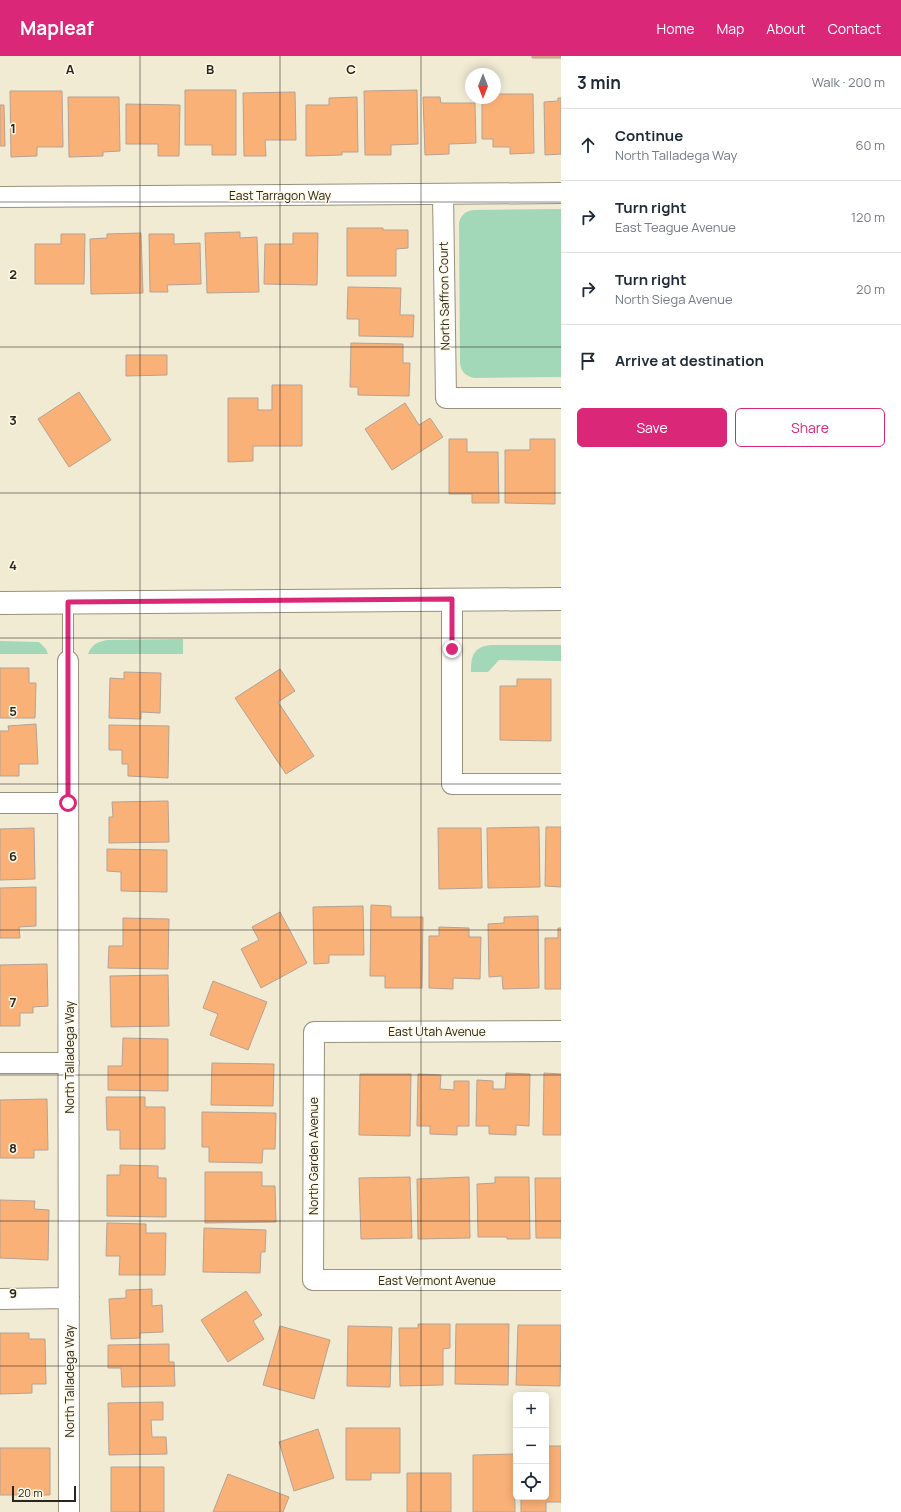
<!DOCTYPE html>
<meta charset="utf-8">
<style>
body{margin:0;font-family:Manrope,sans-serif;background:#f6f6f7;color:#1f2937}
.controls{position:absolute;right:12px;bottom:12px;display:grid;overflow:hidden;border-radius:6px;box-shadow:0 2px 10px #0003}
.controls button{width:36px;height:36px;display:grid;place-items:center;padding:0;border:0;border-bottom:1px solid #e0e1e3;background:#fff;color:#1f2937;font:20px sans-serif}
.compass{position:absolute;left:465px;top:12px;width:36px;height:36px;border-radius:50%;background:#fff;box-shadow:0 2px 10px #0003;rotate:180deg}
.scale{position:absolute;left:12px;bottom:10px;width:64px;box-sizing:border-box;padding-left:4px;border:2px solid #28261d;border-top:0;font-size:11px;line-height:14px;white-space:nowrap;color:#28261d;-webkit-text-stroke:3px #fef8e6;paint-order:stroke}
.stop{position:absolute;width:12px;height:12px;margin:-9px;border:3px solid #db2777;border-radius:50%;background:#fff}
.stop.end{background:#db2777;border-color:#fff;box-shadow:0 1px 4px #0008}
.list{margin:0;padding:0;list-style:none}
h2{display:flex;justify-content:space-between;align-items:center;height:52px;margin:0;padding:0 16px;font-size:17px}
h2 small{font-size:13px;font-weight:400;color:#747a83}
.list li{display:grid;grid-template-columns:26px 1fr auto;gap:12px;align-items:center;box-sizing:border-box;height:72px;padding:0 16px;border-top:1px solid #e0e1e3}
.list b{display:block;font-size:15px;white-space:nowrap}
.list p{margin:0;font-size:13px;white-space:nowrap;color:#747a83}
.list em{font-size:13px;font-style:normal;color:#747a83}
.actions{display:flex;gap:8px;padding:12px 16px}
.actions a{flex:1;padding:9px 0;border:1px solid #db2777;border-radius:6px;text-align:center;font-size:14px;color:#db2777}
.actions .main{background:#db2777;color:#fff}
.icon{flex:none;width:22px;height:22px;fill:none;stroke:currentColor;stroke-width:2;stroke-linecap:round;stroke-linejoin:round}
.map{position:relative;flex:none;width:561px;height:1456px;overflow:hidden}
header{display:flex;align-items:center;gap:24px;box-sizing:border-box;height:56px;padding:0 20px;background:#db2777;color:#fff}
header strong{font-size:19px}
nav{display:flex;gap:22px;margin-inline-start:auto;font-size:14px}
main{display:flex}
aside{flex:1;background:#fff}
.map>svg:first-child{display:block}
</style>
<header>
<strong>Mapleaf</strong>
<nav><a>Home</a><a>Map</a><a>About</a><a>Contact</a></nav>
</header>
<main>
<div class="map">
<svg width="561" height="1456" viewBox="0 0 561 1456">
<rect width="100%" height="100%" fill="#f2ebd4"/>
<path fill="#a2d7b8" d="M561,153V321L474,322C466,320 461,316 460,307L459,167C461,159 465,155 474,154Z
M183,583V598H88C92,588 97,586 107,584Z
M0,585L39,586L46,593L48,598H0Z
M491,589H561V605L499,604L488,616H471C471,600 473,591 491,589Z"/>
<path fill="#fab177" stroke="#b5a294" d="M532,0H561V2H532Z
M185,34H236V99H212V89H185Z
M417,34L418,88L391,89V99H365L364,35Z
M10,35H62L63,91H37V100L11,101Z
M295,36L296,84H265L266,100H244L243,37Z
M495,38H533L534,97L510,98V91H493V83H482V42H495Z
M68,41H119L120,95L103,96V100L69,101Z
M357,41L358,96H342V99L306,100V49H329V42Z
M423,41H440L441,47H475L476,87L449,88V98L425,99Z
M558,42H561V98L545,99L544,46L558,45Z
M126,48L180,49L179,100H158V88H126Z
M0,49H4L5,90H0Z
M347,172H383V174H408V192L396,193V220H347Z
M240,176V182L257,181L259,236L207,237L205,177Z
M141,177L143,237L91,238L90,183L107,182V178Z
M293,177H318L317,229L264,228L265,188H293Z
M61,178H85L84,228H35V188H61Z
M149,178H174V188L200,187L201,228L167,229L168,236H150Z
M348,231L401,232L400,259H414L413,281L359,280V263H347Z
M351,287L403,288V307H410L409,340L358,339V331H350Z
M126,299H167V319L126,320Z
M272,329H302V390H253V405L228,406V342H258V354H272Z
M79,336L111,384L69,411L38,363Z
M405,347L419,369L430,362L443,381L392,414L365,373Z
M449,383H467V396H498L499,447H472V438H449Z
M530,383H555V448L505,447V394H530Z
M0,612H29V627H36L35,662H0Z
M280,613L295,635L278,646L314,700L286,718L235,642Z
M124,616L161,617L160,657L141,656V663L109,662L110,622L124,623Z
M517,623H551V685L500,684V630H517Z
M36,668L38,708H19V720H0V675H9L8,670Z
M109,669L169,670L168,722L128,720V708H122V694H109Z
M168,745L169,786L109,787V761H113L112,746Z
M539,771L540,831L488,832L487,772Z
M546,771H561V831L545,830Z
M34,772L35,823L0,824V773Z
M438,772H481L482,832L439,833Z
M107,793L167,794V836L121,835V816L107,815Z
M36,831V870L19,871L20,882H0V832Z
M371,849L391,850V861H423L422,932H385V920H370Z
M363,850L364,899H329V907L314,908L313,851Z
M280,856L307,907L261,932L241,893L259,884L252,871Z
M538,860L539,932L503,933L502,920L489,921L488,868L504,867V861Z
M123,862L169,863L168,913L108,912L109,890H123Z
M439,871L469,872V881H481L480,923L453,922V933L429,932V880H439Z
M558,872H561V933H545V882H558Z
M47,908L48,950L33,951V957H20V970H0V909Z
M168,919L169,970L111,971L110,920Z
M213,925L267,946L248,994L210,979L218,958L203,952Z
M123,982L168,983V1035L108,1034V1010H122Z
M212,1007L274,1008L273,1050L211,1049Z
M506,1017L530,1018L529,1070L516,1069V1079L489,1078V1070H476L477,1024L493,1025V1033H505Z
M544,1017L561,1018V1079H543Z
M360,1018H411L410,1080L359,1079Z
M418,1018L441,1019L440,1033L454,1034V1025H469V1070H457V1079L430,1078V1070H417Z
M106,1041H145V1051H165V1093H120V1074H107Z
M47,1043L48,1094H34V1102H0V1044Z
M202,1056L276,1057L275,1093H263L262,1107L209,1106V1091H202Z
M120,1109L158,1110V1122H166V1161L107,1160V1119H120Z
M205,1116H262V1130H275L276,1166L205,1167Z
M410,1121L412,1182L361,1183L359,1122Z
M469,1121L470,1182L418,1183L417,1123Z
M495,1121H529L530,1183H507V1181H478L477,1128L495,1127Z
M535,1122H561V1182H536Z
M0,1144L35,1145L34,1153L49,1154L48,1204L0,1202Z
M107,1167L146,1168V1177H166L165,1219H119L120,1200H106Z
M204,1172L266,1174L265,1196H261L260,1217L203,1216Z
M152,1233V1250L162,1249L163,1276L140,1277V1282L111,1283L109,1243L126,1242V1234Z
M246,1235L262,1259L253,1265L264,1283L228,1306L201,1264Z
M418,1268H450V1292L443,1293V1329L400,1330L399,1272H418Z
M456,1268H509L508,1329L455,1328Z
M518,1269H561L560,1330L516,1329Z
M280,1270L330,1284L314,1343L263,1329Z
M348,1270L392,1271L390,1331L347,1330Z
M0,1277H29V1283H45L46,1328H32V1337L0,1338Z
M169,1288V1306H174L175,1330L122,1331L121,1312H108V1289Z
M163,1346V1364H151L152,1381H166L167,1398L109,1399L108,1347Z
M346,1372H400V1417H371V1424H346Z
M318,1373L334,1422L294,1435L279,1386Z
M546,1390H561V1446H546V1456H521V1441H546Z
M0,1392H50V1439H0Z
M514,1398L515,1456H473V1399Z
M111,1411H164V1456H111Z
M407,1417H451V1456H407Z
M228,1418L289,1441L283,1456H213Z"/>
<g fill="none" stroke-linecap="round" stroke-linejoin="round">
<g stroke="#98917d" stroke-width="12">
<path id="service" d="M68,546V605"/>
</g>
<g stroke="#98917d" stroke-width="22">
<path id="minor" d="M443,138L446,342H561
M0,141L561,137
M452,543V728H561
M68,605L69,1456
M0,747H68
M561,975L314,976L313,1224H561
M0,1007H69
M0,1243L69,1242"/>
</g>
<g stroke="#98917d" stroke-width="24">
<path id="tertiary" d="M0,547L561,543"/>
</g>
<use href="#service" stroke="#fff" stroke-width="10"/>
<use href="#minor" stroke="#fff" stroke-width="20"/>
<use href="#tertiary" stroke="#fff" stroke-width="22"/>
</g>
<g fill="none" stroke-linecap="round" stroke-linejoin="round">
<path stroke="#db2777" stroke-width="5" d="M68,747V546L452,543V593"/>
</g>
<path fill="none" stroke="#28261d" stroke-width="1" stroke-opacity="0.55" d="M140,0V1456M280,0V1456M421,0V1456M0,146H561M0,291H561M0,437H561M0,582H561M0,728H561M0,874H561M0,1019H561M0,1165H561M0,1310H561"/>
<g text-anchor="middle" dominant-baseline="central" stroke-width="3" stroke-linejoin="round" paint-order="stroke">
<g font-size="12" fill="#28261d" stroke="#fef8e6">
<text x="280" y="139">East Tarragon Way</text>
<text transform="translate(444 240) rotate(-91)">North Saffron Court</text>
<text x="437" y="975">East Utah Avenue</text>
<text transform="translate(69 1001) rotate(-90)">North Talladega Way</text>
<text transform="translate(313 1100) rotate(-90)">North Garden Avenue</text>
<text x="437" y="1224">East Vermont Avenue</text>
<text transform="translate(69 1325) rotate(-90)">North Talladega Way</text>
</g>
</g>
<g font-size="13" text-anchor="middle" font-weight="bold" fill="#28261d" stroke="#fef8e6" stroke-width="3" stroke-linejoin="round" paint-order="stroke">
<text x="70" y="18">A</text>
<text x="210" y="18">B</text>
<text x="351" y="18">C</text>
<text x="13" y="77">1</text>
<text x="13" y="223">2</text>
<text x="13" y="369">3</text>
<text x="13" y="514">4</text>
<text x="13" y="660">5</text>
<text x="13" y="805">6</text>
<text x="13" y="951">7</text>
<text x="13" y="1097">8</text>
<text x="13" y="1242">9</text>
</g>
</svg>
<div class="controls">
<button>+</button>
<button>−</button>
<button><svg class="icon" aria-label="locate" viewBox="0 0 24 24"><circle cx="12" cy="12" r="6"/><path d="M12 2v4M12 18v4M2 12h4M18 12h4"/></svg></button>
</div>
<svg class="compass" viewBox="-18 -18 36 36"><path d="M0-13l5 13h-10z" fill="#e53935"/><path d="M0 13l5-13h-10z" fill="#747a83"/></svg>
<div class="scale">20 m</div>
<div class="stop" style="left:68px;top:747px"></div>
<div class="stop end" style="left:452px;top:593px"></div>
</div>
<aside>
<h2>3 min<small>Walk · 200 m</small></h2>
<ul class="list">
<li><svg class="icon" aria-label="ahead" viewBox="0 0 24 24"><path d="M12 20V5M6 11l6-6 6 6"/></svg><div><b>Continue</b><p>North Talladega Way</p></div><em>60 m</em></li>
<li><svg class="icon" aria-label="right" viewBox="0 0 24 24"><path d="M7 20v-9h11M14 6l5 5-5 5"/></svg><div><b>Turn right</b><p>East Teague Avenue</p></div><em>120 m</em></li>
<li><svg class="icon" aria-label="right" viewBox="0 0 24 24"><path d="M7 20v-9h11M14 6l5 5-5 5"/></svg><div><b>Turn right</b><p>North Siega Avenue</p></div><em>20 m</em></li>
<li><svg class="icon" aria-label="arrive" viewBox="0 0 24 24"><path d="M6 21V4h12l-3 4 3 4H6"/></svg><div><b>Arrive at destination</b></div></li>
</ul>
<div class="actions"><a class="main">Save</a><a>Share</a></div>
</aside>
</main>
